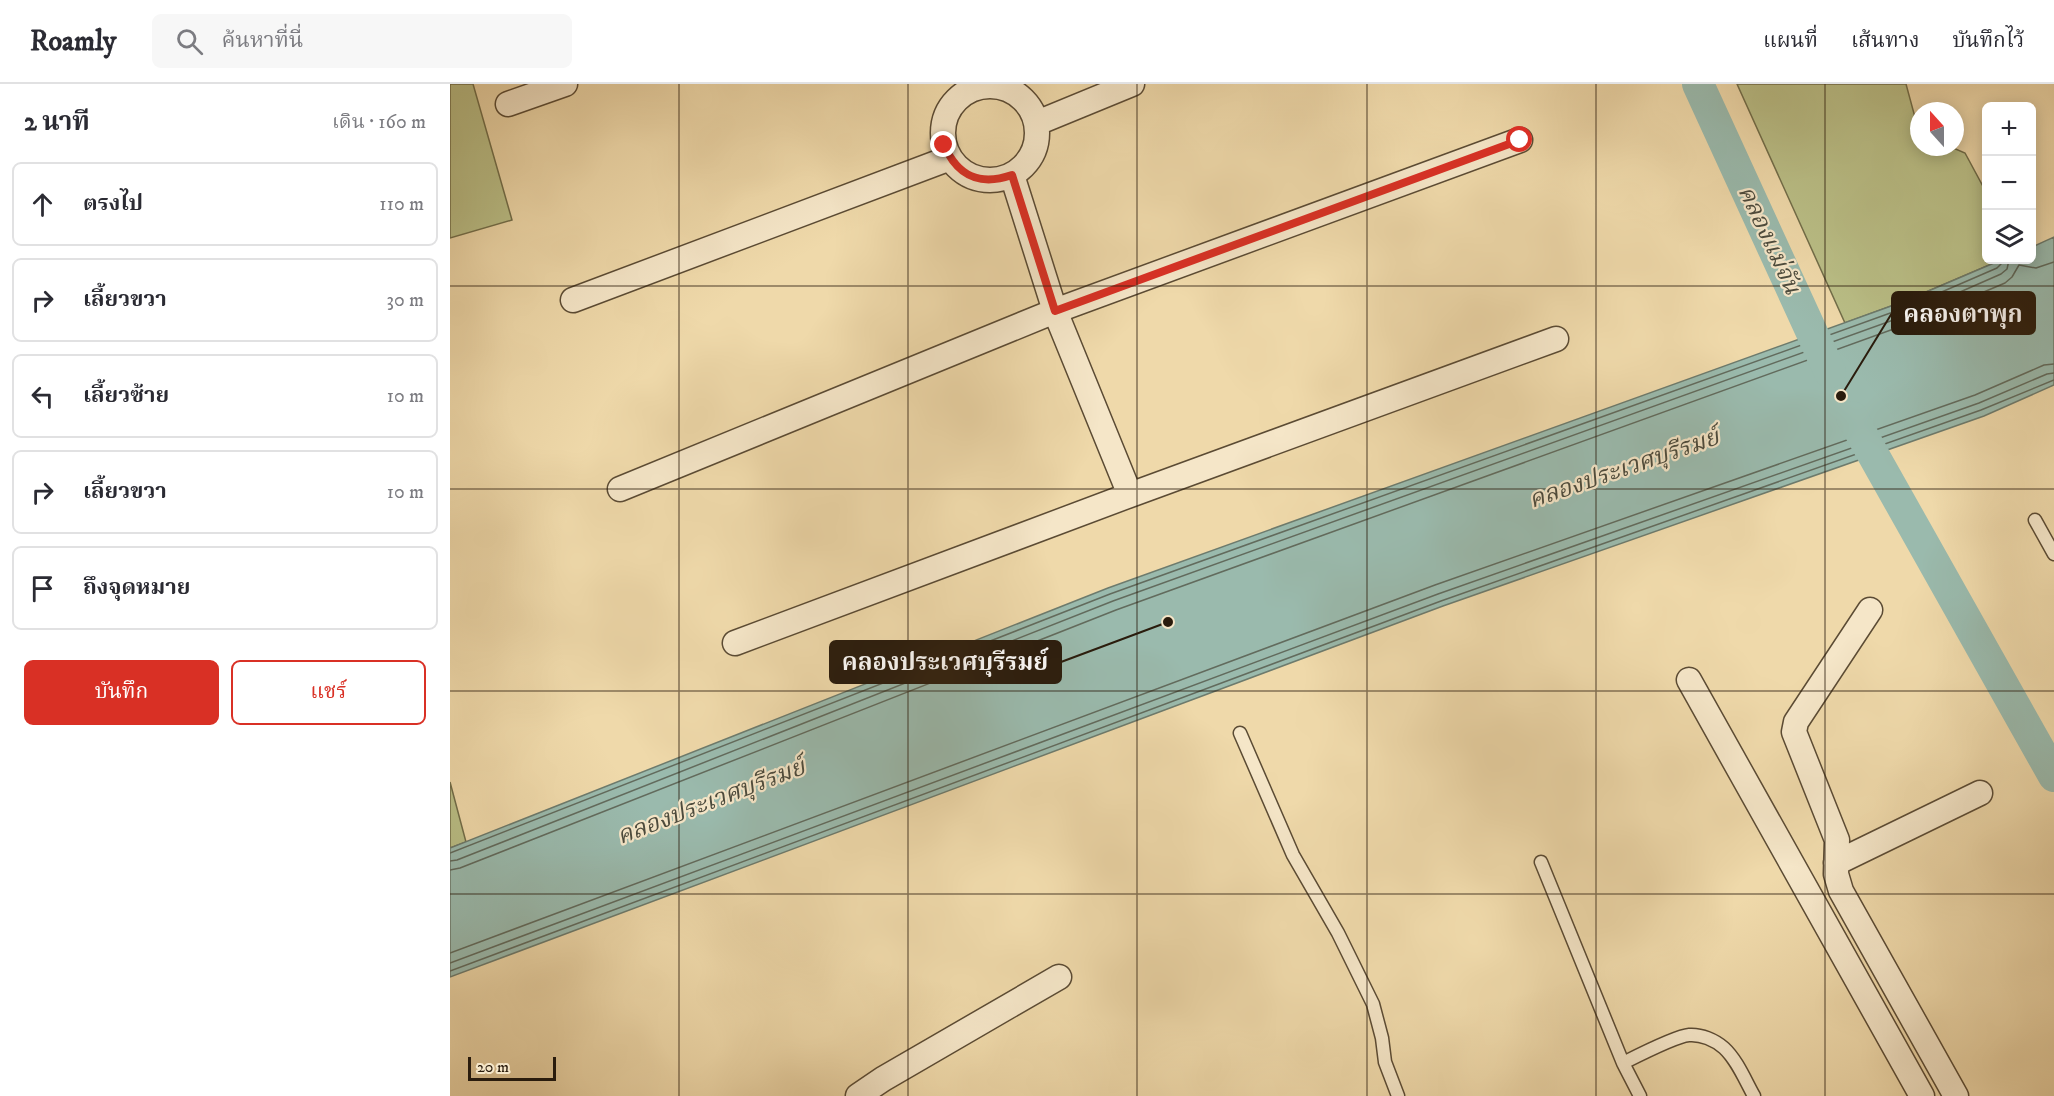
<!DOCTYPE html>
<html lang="th">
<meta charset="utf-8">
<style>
body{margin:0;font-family:"IM FELL DW Pica","Noto Serif Thai",serif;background:#f7f7f7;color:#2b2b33}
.controls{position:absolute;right:18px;top:18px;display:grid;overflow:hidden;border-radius:9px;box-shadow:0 3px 15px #0003}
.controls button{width:54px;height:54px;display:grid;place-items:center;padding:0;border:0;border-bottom:2px solid #e1e1e2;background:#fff;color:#2b2b33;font:30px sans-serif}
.compass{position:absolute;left:1460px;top:18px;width:54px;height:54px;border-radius:50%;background:#fff;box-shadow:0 3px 15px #0003;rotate:339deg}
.scale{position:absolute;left:18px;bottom:15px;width:88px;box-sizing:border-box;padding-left:6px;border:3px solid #2a1c0d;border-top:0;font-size:16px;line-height:21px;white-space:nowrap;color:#2a1c0d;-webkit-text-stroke:4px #f5e6c8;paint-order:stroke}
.stop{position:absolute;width:18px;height:18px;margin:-14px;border:4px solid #d93025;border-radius:50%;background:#fff}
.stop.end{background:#d93025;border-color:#fff;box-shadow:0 2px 6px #0008}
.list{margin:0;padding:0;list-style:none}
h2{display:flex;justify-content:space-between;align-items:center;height:78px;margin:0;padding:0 24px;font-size:26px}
h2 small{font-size:20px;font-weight:400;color:#7c7c81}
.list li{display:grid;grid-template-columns:39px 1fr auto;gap:18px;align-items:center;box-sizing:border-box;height:84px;margin:0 12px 12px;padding:0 12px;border:2px solid #e1e1e2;border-radius:9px}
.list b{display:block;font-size:22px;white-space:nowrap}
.list em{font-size:20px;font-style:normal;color:#7c7c81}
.actions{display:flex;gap:12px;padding:18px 24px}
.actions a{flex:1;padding:14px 0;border:2px solid #d93025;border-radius:9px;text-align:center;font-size:21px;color:#d93025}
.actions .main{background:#d93025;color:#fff}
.icon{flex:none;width:33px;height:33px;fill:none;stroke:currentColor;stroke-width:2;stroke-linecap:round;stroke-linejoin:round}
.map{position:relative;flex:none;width:1604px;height:1012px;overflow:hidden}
header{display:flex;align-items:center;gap:36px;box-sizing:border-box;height:84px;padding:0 30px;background:#fff;border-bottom:2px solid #e1e1e2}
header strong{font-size:28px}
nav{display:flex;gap:33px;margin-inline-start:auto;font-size:21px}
.search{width:420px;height:54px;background:#f7f7f7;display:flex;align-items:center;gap:15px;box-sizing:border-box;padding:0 21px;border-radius:9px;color:#7c7c81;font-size:22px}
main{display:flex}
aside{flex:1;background:#fff}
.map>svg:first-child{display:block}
</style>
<header>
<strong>Roamly</strong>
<div class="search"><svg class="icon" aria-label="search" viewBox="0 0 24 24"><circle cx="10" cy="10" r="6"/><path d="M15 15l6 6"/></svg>ค้นหาที่นี่</div>
<nav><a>แผนที่</a><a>เส้นทาง</a><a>บันทึกไว้</a></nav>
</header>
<main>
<aside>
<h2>2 นาที<small>เดิน · 160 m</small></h2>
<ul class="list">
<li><svg class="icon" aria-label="ahead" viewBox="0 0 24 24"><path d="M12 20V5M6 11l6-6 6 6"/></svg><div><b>ตรงไป</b></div><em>110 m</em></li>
<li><svg class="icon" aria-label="right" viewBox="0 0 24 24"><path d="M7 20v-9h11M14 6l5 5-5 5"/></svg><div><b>เลี้ยวขวา</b></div><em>30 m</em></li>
<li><svg class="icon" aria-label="left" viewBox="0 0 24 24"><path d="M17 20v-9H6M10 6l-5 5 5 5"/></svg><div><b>เลี้ยวซ้าย</b></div><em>10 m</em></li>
<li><svg class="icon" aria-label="right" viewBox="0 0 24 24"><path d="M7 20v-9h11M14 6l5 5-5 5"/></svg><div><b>เลี้ยวขวา</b></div><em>10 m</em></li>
<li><svg class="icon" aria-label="arrive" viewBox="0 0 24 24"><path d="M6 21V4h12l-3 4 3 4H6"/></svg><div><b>ถึงจุดหมาย</b></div></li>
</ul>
<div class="actions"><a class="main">บันทึก</a><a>แชร์</a></div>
</aside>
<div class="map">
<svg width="1604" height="1012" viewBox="0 0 1604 1012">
<rect width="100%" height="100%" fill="#efd9aa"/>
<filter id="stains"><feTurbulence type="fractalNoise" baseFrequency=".00333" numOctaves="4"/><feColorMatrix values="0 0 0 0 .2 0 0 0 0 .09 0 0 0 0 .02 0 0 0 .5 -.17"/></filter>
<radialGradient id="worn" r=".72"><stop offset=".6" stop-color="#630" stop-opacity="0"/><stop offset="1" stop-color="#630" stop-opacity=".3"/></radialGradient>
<path fill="#babf87" stroke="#726e4a" stroke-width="1.5" d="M0,0H23L62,136L0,154Z
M1287,0H1456L1469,48V63H1501L1515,69L1536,108V176H1551L1455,217L1395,239Z
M0,698L16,758L0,764Z"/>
<path fill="#9abaad" stroke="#6d7b6d" stroke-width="1.5" d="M1604,153V301L1534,332L993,522L0,893V764L658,504L1455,217L1551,176H1582V163Z"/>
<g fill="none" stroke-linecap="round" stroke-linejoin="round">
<path stroke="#626b5d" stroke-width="1.5" d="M0,769L660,510L1457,223L1547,184L1551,180V176
M0,777L7,776L663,517L1460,230L1551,190L1557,185L1559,176
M0,786L10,784L666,526L1463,238L1555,199L1562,193L1569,181L1586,184L1604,178
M0,869L985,501L1525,311L1594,281L1604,280
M0,879L988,510L1529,319L1597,290L1604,289
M0,887L991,517L1531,326L1604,296"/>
<path stroke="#9abaad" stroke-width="32" d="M1248,0L1380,288
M1402,333L1604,692"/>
<g stroke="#5b4b34" stroke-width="15">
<path id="lane" d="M1585,436L1604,470
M790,649L843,771L888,849L923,920L932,954L935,978L948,1012
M1091,778L1173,979L1190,1012
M1173,979C1187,972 1226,952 1239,951C1251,950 1265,956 1274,964C1287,976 1295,996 1304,1012"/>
</g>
<g stroke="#5b4b34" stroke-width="27">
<path id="street" d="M493 49a47 47 0 1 1 94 0a47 47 0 1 1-94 0Z
M58,20L115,0
M587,39L682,0
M562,91L605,227L680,411
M123,216L500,74
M170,405L605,227L1070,56
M1420,526L1346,638L1344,648L1387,756L1386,790L1391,807L1506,1012
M285,559L680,411L1106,255
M1239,596L1472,1012
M1386,779L1530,709
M408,1012L433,995L609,893"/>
</g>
<use href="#lane" stroke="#f5e6c8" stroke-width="12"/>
<use href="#street" stroke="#f5e6c8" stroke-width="24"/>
</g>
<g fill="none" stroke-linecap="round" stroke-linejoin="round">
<path stroke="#d93025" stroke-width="8" d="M494,61C508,93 530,102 562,91L605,227L1070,56"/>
</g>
<path fill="none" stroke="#2a1c0d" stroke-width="1.5" stroke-opacity="0.55" d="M229,0V1012M458,0V1012M687,0V1012M917,0V1012M1146,0V1012M1375,0V1012M0,202H1604M0,405H1604M0,607H1604M0,810H1604"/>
<g text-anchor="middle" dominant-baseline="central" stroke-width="4.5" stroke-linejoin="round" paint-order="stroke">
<g font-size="24" font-style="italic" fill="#4c4b3d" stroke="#f5e6c8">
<text transform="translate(1319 156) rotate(65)">คลองแม่จัน</text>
<text transform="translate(1174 385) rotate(-19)">คลองประเวศบุรีรมย์</text>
<text transform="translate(261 718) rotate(-21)">คลองประเวศบุรีรมย์</text>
</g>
</g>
<path fill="none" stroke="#2a1c0d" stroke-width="2" d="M1391 312L1442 229M718 538L611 578"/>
<g fill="#2a1c0d" stroke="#f5e6c8" stroke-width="2">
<circle cx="1391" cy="312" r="6"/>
<circle cx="718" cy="538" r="6"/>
</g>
<g fill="#2a1c0d" stroke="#2a1c0d" stroke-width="2">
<rect x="1442" y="208" width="143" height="42" rx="6"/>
<rect x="380" y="557" width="231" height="42" rx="6"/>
</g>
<g font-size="24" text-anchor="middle" font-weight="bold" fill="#fff">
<text x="1513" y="238">คลองตาพุก</text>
<text x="495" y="586">คลองประเวศบุรีรมย์</text>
</g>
<rect width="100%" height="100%" filter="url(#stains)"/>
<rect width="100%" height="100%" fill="url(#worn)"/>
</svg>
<div class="controls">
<button>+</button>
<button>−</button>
<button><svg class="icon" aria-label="layers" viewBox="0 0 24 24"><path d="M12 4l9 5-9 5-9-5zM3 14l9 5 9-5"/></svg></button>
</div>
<svg class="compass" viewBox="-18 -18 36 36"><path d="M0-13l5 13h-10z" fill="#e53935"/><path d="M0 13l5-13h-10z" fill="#7c7c81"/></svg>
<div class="scale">20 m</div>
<div class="stop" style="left:1070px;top:56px"></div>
<div class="stop end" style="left:494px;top:61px"></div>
</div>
</main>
